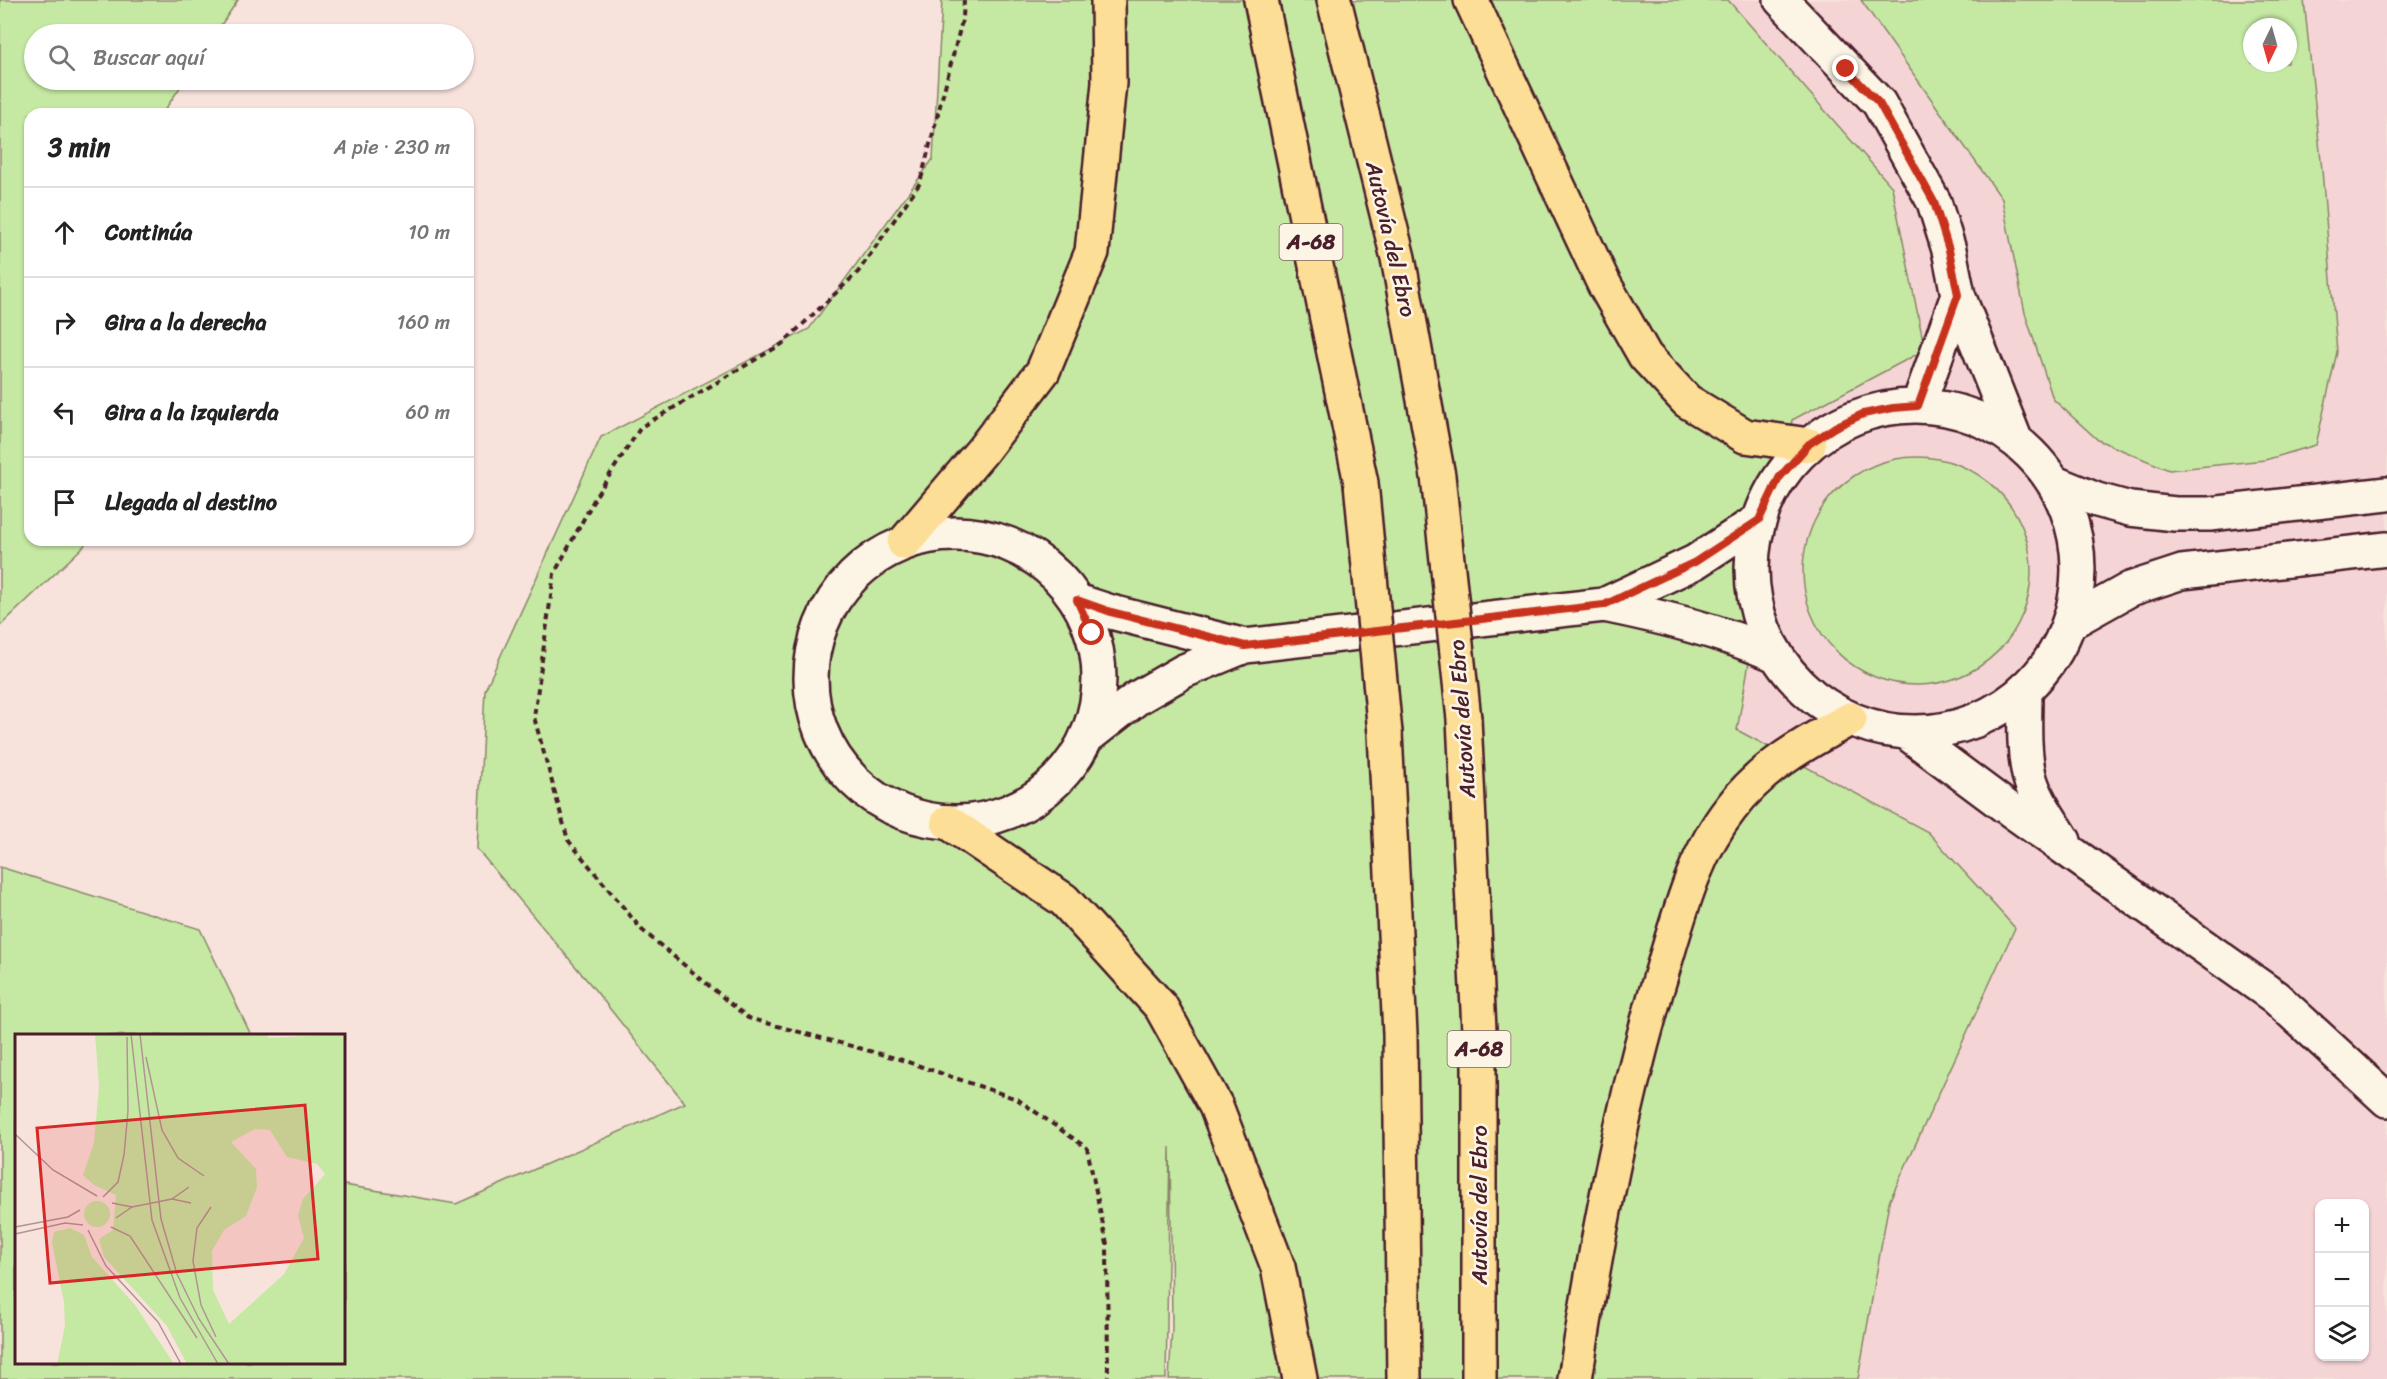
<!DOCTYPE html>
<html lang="es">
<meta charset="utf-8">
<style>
body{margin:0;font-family:Sriracha,sans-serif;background:#f2f2f2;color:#222}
.controls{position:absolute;right:18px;bottom:18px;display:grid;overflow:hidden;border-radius:12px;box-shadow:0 2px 4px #0004}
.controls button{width:54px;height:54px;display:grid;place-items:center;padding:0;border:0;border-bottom:2px solid #e0e0e0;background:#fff;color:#222;font:30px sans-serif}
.compass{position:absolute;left:2243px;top:18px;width:54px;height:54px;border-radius:50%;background:#fff;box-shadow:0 2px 4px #0004;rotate:185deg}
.stop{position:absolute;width:18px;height:18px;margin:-14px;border:4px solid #c8321e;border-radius:50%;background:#fff}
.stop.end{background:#c8321e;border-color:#fff;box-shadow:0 2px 6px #0008}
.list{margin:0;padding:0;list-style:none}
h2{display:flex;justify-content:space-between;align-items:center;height:78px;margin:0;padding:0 24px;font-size:26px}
h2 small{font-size:20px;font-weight:400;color:#767676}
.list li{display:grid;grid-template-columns:39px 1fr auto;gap:18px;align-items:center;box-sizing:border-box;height:90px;padding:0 24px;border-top:2px solid #e0e0e0}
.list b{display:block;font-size:22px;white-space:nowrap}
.list em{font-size:20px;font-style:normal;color:#767676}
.icon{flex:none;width:33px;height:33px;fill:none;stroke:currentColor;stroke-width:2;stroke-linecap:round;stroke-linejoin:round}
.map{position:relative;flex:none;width:2387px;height:1379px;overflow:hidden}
.search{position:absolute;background:#fff;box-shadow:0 2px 4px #0004;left:24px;top:24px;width:450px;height:66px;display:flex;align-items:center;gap:15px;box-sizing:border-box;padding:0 21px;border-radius:33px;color:#767676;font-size:22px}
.panel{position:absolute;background:#fff;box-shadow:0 2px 4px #0004;left:24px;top:108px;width:450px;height:438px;border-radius:18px}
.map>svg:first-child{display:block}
</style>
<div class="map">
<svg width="2387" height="1379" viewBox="0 0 2387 1379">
<rect width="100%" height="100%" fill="#f8e2dc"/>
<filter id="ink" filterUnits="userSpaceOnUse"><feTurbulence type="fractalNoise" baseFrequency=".0167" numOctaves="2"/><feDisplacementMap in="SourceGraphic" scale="12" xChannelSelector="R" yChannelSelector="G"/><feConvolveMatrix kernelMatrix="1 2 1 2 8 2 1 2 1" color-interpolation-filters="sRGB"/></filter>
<g filter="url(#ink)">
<path fill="#f5d4d6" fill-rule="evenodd" d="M1728,0H2387V1379H1858L1889,1202L2015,928L1928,832L1737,730L1792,420L1925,350ZM2252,27H2288V63H2252ZM2320,1204H2364V1356H2320Z"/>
<path fill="#c5e9a3" stroke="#888467" stroke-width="1.5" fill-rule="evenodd" d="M0,0H238L215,34H34V80H185L162,114H30V540H87L84,546L0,626Z
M942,0H1728L1892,187L1925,350L1792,420L1737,730L1928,832L2015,928L1889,1202L1858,1379H1169L1172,1328L1170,1147L1166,1379H0V867L200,929L251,1035L16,1036V1362H344V1185L456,1204L685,1103L591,985L477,849L485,690L601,437L809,329L933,159Z
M1861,0H2304L2322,170L2337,352L2316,445L2265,460L2169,470L2098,440L2053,399L2025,313L2002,199ZM2252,27H2288V63H2252Z
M1803 571a114 114 0 1 1 228 0a114 114 0 1 1-228 0Z"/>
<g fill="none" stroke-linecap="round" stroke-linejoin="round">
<g stroke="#4a1f2b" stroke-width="38">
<path id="minor" d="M1781,0L1879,103L1934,202L1949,250L1958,295L2015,439
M1752 569a163 163 0 1 1 326 0a163 163 0 1 1-326 0Z
M1918,406L1958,295
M2055,483L2097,500L2130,509L2175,514H2210L2387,494
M811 678a144 144 0 1 1 288 0a144 144 0 1 1-288 0Z
M1077,601L1111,612L1245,646
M1604,605C1663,617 1720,631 1776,655
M2071,622L2130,589L2182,572L2387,549
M2025,691C2025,718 2023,748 2029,775C2035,799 2051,820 2064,841
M1907,733L2005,806L2275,997L2387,1100
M1087,737L1137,698L1184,671L1245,646L1604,605L1695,562L1759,520"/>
</g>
<g stroke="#4a1f2b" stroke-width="38">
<path id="highway" d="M1261,0L1361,483
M1334,0L1398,258L1438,476
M1471,0L1604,284L1645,356L1687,401L1745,436L1809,445
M904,543L982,451L1043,371L1092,252L1109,83L1108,0
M1464,719L1479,1030V1379
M1385,733L1400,1034L1404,1379
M948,822L1064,900L1161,1007L1216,1106L1278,1267L1300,1379
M1575,1379C1597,1238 1623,1098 1665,962C1681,908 1696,852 1731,808C1762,767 1805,743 1850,719"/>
</g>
<path stroke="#4a1f2b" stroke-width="4" stroke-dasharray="6 4.5" stroke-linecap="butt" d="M964,0L963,17L920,183L858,272L782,344L641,427L596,496L554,574L534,717L568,840L642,930L748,1018L899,1059L1017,1099L1087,1148L1107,1244L1108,1379"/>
<use href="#minor" stroke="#fcf5e5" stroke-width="33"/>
<use href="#highway" stroke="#fdde96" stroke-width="33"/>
<g stroke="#4a1f2b" stroke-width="38" stroke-linecap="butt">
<path id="highway-bridge" d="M1438,476L1464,719
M1361,483L1385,733"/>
</g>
<use href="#highway-bridge" stroke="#fdde96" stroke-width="33"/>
</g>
</g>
<g fill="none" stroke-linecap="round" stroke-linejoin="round" filter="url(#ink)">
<path stroke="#c8321e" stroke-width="8" d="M1092,633L1077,600L1111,612L1245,646L1604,605L1695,562L1759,520L1779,478L1809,444L1835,427L1863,414L1893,408L1918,406L1958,295L1949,250L1934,202L1879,103L1846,69"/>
</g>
<g text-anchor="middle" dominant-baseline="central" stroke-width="5" stroke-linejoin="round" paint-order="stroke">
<g fill="#fcf5e5" stroke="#7f5f63" stroke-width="1.5">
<rect x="1279.5" y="224" width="63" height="36" rx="4.5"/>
<rect x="1447.5" y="1031" width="63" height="36" rx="4.5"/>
</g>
<g font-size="21" font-weight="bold" fill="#4a1f2b">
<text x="1311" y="242">A-68</text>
<text x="1479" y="1049">A-68</text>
</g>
<g font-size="22" fill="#4a1f2b" stroke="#fcf5e5">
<text transform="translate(1391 239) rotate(77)">Autovía del Ebro</text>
<text transform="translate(1462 719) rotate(-94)">Autovía del Ebro</text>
<text transform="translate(1479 1205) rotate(-90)">Autovía del Ebro</text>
</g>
</g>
<g transform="translate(15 1034)">
<rect width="330" height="330" fill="#f8e2dc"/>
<path d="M80,0H251L254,4L330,0V330H172L152,292L89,223L84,205L98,196L101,161L79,151L68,141L79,109L84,52ZM240,95L255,96L272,123L302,130L310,140L288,165L283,181L289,204L269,240L214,290L198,256L197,217L209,196L231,182L242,153L241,135L216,108ZM69 180a13 13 0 1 1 26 0a13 13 0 1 1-26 0ZM55,194L69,201L77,223L120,271L159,330H42L50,292L49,268L37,209L39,198Z" fill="#c5e9a3" fill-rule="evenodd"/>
<path fill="none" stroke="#b29495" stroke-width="1.5" d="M116,0L137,186L165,264L203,330M125,0L146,185L162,240L184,285L214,330M131,23L147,96L163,124L189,142M0,100L38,136L82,162M88,163L103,148L109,121L113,77L112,3M157,165L176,169M97,169L117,173M196,173L182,194L178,227L186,271L201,303M101,184L117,173L157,165L174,153M0,193L53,183L65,176M96,193L115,202L182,304M73,196L91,232L143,288L166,330M0,200L50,189L68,191"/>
<path fill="#d62828" fill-opacity="0.15" stroke="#d62828" stroke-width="3" d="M290,71L303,225L35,249L22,94Z"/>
<rect width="330" height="330" fill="none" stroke="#4a1f2b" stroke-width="3"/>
</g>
</svg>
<div class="controls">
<button>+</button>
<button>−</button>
<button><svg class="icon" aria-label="layers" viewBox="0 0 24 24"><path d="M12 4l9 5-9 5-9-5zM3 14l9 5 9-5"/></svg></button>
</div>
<svg class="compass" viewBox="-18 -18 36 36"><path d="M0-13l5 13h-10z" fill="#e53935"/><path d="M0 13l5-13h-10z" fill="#767676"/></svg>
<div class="stop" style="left:1092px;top:633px"></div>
<div class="stop end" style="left:1846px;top:69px"></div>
<div class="search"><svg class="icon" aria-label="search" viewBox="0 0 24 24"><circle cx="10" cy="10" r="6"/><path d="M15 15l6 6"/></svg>Buscar aquí</div>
<section class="panel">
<h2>3 min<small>A pie · 230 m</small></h2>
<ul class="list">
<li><svg class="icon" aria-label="ahead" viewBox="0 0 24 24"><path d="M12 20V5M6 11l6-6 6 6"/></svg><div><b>Continúa</b></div><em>10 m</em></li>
<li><svg class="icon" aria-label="right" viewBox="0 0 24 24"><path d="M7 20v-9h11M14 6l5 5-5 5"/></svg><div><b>Gira a la derecha</b></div><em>160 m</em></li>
<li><svg class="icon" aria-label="left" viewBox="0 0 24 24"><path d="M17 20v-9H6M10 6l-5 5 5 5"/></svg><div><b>Gira a la izquierda</b></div><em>60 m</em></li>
<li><svg class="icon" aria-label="arrive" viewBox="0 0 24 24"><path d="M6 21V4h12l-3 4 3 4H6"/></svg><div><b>Llegada al destino</b></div></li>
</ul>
</section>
</div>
